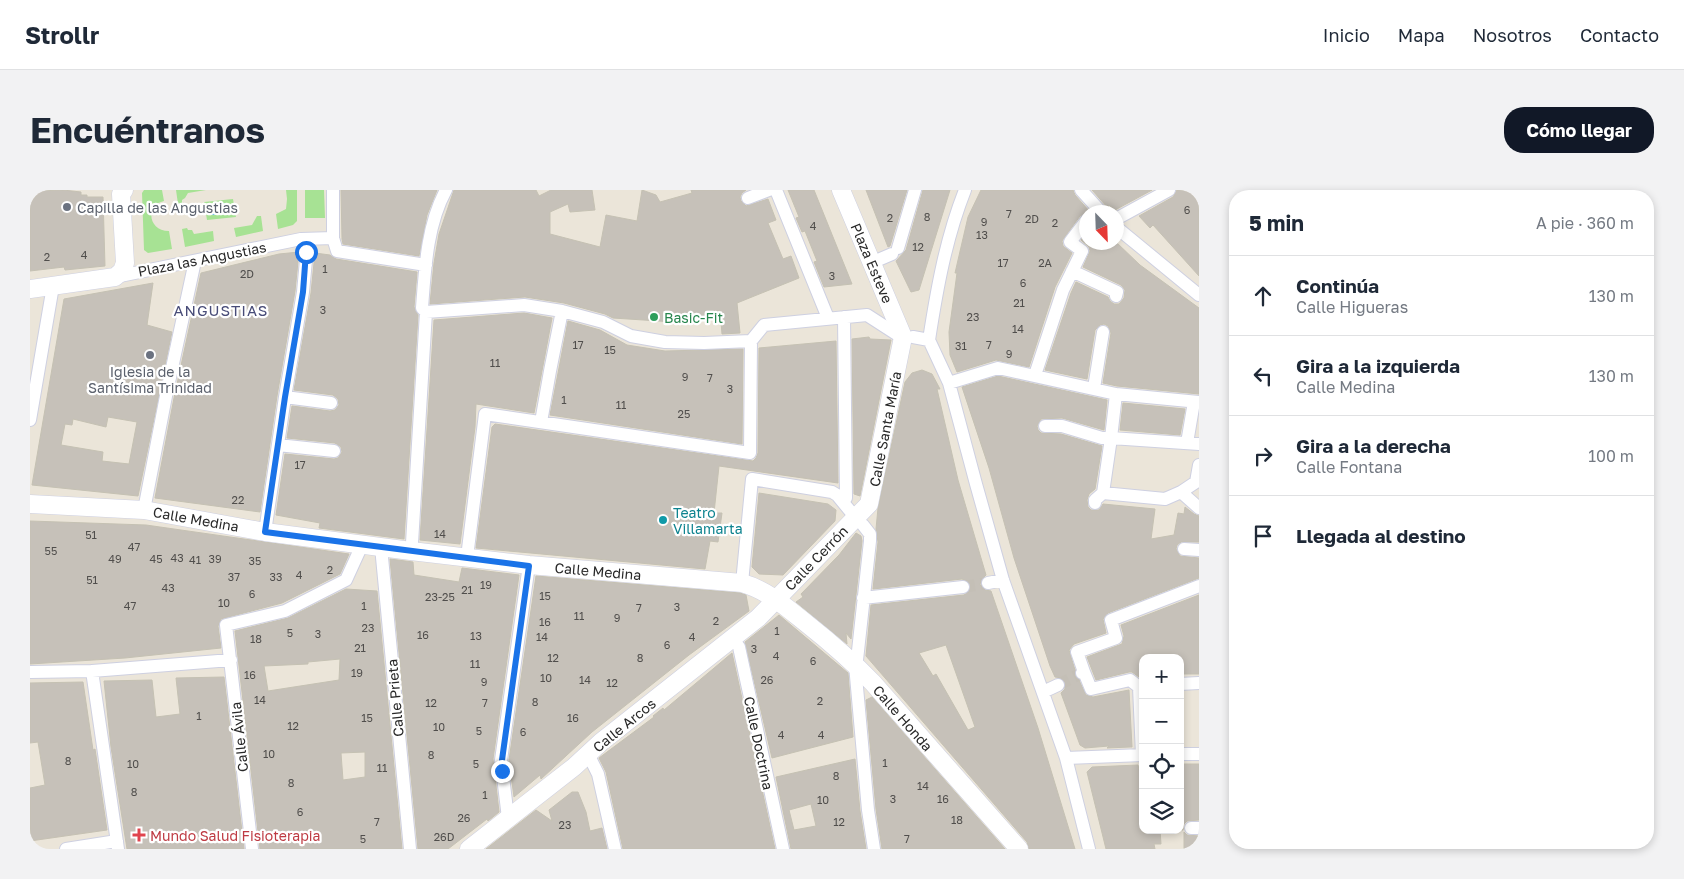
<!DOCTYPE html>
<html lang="es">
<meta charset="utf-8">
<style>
body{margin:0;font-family:"Golos Text",sans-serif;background:#f2f2f3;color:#1f2937}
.controls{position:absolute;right:15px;bottom:15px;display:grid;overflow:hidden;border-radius:10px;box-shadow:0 2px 8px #0003}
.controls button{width:45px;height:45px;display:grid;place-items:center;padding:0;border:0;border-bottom:1px solid #e0e1e3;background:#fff;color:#1f2937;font:25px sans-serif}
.compass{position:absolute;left:1049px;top:15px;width:45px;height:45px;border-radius:50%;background:#fff;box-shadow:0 2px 8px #0003;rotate:157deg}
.stop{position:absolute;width:15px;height:15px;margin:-11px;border:4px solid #1a73e8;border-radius:50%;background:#fff}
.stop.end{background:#1a73e8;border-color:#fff;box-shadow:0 1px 5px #0008}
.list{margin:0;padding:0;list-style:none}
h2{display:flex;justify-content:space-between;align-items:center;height:65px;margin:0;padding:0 20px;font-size:21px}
h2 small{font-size:16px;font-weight:400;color:#747a83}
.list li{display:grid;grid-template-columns:32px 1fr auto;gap:15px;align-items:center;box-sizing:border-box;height:80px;padding:0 20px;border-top:1px solid #e0e1e3}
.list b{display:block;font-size:19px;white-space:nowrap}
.list p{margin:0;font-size:16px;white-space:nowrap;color:#747a83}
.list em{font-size:16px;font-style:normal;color:#747a83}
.icon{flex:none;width:28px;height:28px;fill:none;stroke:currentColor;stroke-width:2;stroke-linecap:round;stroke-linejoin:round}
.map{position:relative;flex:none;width:1169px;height:659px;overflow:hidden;border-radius:20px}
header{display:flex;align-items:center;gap:30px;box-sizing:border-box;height:70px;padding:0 25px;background:#fff;border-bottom:1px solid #e0e1e3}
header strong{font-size:24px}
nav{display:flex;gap:28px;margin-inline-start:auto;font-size:18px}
.intro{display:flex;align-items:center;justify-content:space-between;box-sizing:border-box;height:120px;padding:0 30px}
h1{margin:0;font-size:35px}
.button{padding:12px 22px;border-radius:20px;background:#111827;color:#fff;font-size:18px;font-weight:700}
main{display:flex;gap:30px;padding:0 30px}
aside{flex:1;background:#fff;border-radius:20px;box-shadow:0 2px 8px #0003}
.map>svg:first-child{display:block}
</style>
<header>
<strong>Strollr</strong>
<nav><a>Inicio</a><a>Mapa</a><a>Nosotros</a><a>Contacto</a></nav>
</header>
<div class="intro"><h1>Encuéntranos</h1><a class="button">Cómo llegar</a></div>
<main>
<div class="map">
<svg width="1169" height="659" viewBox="0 0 1169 659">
<rect width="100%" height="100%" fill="#ebe5d9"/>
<path fill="#a7e294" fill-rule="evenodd" d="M114,0H132L134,11C115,15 118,41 139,41L142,59L118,63L114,60L112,3Z
M146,0H176L158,3L155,8L152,10V13L148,14Z
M256,0H267V31L263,35L248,39L246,24L256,19L257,9Z
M275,0H294L295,28H275Z
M203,9L206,27L177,30L174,12ZM195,13L198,15L199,22L197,24L182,25L181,17L183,15Z
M227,26H231L233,41L206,47L204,38L222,35Z
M157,38L158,40H162L164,44L183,41L184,51L155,57L152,39Z"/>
<path fill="#6abeee" d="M196,13L198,15L199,22L197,24L182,25L181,17L183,15Z"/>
<path fill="#c6c1b9" stroke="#c5c1b3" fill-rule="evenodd" d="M33,0L51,2V5H57V7H73L75,76L35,80L34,77L0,81V1Z
M311,0H407L397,25L389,66L313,54L312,49Z
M424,0H506L509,6L521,0H562L565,20L540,22L538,14L520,22V44L570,57L576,25L607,31L612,0L626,5L630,12L662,3L661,0H716L712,3L710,7L711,11L716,16L738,9L746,30L738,33L753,69L761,66L769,88L707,113L710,143L692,144L690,120L659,133L583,128L575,124L534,113L495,107L400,114L404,73L409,44Z
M758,0H784L822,94L794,97L784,72L787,71L775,41L772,42L766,28L769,27Z
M836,0H877L860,56L858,57Z
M893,0H920L889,100L881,102L866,71L876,60Z
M951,0H1043L1045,5L1060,22L1050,26L1032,51L1033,56L1042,63L1025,97L999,177L966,170L927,182L920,165L919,142L927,83H925L938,27Z
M1062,0H1122L1085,20L1079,15L1078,18Z
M1147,0H1169V86L1123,35L1120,38L1109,26L1143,7Z
M1056,44V52H1086L1110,75L1169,118V204L1087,196L1073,193L1081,143L1078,136L1074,134L1070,135L1065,140L1057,189L1015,180L1041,103L1046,92L1078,107L1080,111L1084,114H1089L1094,108L1095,100L1091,95L1053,77L1060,61L1059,57L1051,50Z
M269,62L265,101L247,206L230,322L125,308L144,208L171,83L249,64Z
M285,63L300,65L306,69L387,82L384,117L388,125L374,349L289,338L290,333L246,325L255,264L304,269L308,268L312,262L311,257L305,253L257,248L262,216L300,221L305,220L309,215L308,209L303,205L264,200L281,103Z
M123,93L117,135L142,142L108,306L2,295L34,109ZM78,227L107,232L99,274L72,271L73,262L31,255L35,234L42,235L43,229L76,237Z
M494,123L522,128L504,223L446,214L445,237L430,354L390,350L404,130Z
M538,131L570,140L597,155L635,161L713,159L712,254L520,225Z
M839,147L840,149L861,150L830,306L824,304L822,149Z
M806,151L808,293L689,276L684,323H692L688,352L680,351L675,379L446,358L462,237L465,234L723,271L726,268L728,263L729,158Z
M892,180L902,184L910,199H907L928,290L956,385L951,390L950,395L955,400L961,401L1008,538L1045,659H999L997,652L836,466L841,415L934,405L941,400L939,392L932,389L843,399L848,352L846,339L848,318L875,192L882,183ZM916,455L945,537L938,540L906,484L903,486L889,463Z
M968,186L1077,210L1074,240L1032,228L1011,229L1007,236L1008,240L1011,243L1031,244L1072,256L1065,299L1059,304L1057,310L1058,317L1061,320H1069L1073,314L1125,319L1121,349L1144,345L1148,323L1154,324L1155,317L1164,324L1169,326V352H1151L1147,355L1146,359L1150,366L1169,368V388L1078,423L1073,429L1076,443L1044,454L1039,460L1045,480V486L1049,490L1056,505L1063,507L1099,500L1102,557H1100L1077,558L1079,556L1055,558L1050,555L1031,503L1035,499L1036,492L1032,488L1025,487L1020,476L984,368L959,278L932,197Z
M1093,213L1155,219L1150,245L1090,240Z
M729,303L798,314L806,320L805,331L753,385L729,384L722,377Z
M0,331L116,335L319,364L310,384L252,413L191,429L188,436L191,458L95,468L0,474Z
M826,343L831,346L832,351L821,449L816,443L817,454L766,412L773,407L771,404L809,365Z
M360,369L383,372L384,385L429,392L432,378L489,385L463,569L469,622L458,631L457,629L418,659H388Z
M506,386L710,403L716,405L719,421L659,465L562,542L511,589L510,585L484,607L479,570Z
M316,399L347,401L372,659H230L205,441L258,428ZM310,469L309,490L238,501L234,476L278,474V472ZM335,562V587L313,590L311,563Z
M1169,405V484H1150V468H1113V487H1109L1102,482H1099L1066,490L1057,467L1092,454L1094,446L1091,435Z
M749,425L818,483L823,547L742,568L715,452Z
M702,463L745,659H593L576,582L569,568L624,527L623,526L633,518L634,520Z
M194,487L214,659H97L81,557L74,491L122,490L126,527L150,524L146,488Z
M53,492L63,560L65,559L77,640L0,651V598L15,595L8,552L0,553V493Z
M842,507L975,659H852L846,619L836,510Z
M825,569L830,621L836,659H761L746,587ZM781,614L786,636L764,640L759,620Z
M1150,574H1169V630L1157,631L1154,634L1153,640H1150Z
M1108,575L1113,596V643L1130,640L1131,654H1124L1125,659H1076L1057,582L1062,577Z
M542,602H548L556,622L560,641L572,638L577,659H456L506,620L522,631L519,620Z
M1154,642L1157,645L1169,646V659H1154Z"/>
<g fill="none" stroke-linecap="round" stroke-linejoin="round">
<path stroke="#c4bfb6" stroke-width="12" stroke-dasharray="12 6" stroke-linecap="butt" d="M933,397L958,393
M1028,495L1052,483"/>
<g stroke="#ced0e1" stroke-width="14">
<path id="street" d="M746,0L798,128
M1051,0L1071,22
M718,8L739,0
M1086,29L1139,0
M1086,37L1169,105
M303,48L307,61L396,75
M868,58L885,0
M848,70L862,64
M1042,81L1087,102L1086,106
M85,87L271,49L303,48V0
M396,122L494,115L532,121L573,132L601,146L635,152L674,153L721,151L734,135L837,125L868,145
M814,127L816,308
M883,147L899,150L919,193L946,294L973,390L1036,568L1059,659
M899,150C907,98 916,48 935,0
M1005,185L1033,100L1052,61L1040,52L1056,31
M919,193L968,178L1086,204L1169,212
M1064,198L1073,142
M255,207L301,213
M0,230L23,96
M511,232L520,181L532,121
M1015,236H1032L1072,248H1081L1086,204
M1157,253L1164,212
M248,255L304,261
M1151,302L1169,318
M1073,303L1081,248L1169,254
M1065,313V310L1073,303L1135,309L1151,302L1166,292L1169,275
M114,320L136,206L165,71
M235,342L255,207L273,102L278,49
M382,353L396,122L392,118C395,78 397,35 416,0
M351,357L380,659
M1154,359L1169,360
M437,367L455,224L720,263L721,151
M712,393L722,289L802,302L807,305L825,327
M958,393L973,390
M833,408L933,397
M703,449L709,457L753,659
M827,470L840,351V344L833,335
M825,475L838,620L844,659
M62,481L88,659
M0,482L62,481L201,470
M1054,482L1061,499L1100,490L1109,497
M1052,483L1054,482L1047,462L1086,448L1081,430L1169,396
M1150,494L1169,493
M1013,502L1028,495
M558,564L568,584L585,659
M1150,564H1169
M1112,565L1109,497H1113
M1036,568L1113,565
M478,628L471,570L499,375
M1161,638H1169
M36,659L87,651
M222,659L196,435L255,421L316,390L332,355"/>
</g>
<g stroke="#ced0e1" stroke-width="19">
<path id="secondary" d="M0,99L85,87L92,81L95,73L91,4L94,0
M0,314L114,320L235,342L381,361L499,375L712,393C737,400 756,417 776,433C800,452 822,471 843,493L989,659
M439,659L544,577L571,552L728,428L839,314L873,147L811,0"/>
</g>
<use href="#street" stroke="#fff" stroke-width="12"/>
<use href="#secondary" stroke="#fff" stroke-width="18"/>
</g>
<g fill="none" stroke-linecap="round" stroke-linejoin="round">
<path stroke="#1a73e8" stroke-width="6" d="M276,62L273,102L255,207L235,342L499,376L472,570V581"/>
</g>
<g fill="#6b7280" stroke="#fff" stroke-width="2">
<circle cx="37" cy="17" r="5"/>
<circle cx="120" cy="165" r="5"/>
</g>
<circle fill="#2e9e5b" stroke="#fff" stroke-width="2" cx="624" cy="127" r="5"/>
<circle fill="#0f9aa8" stroke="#fff" stroke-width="2" cx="633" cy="330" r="5"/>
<path fill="#e0444e" stroke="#fff" stroke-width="2" d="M106.5 637.5h5v5h5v5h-5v5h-5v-5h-5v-5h5z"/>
<g text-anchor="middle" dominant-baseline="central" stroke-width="4.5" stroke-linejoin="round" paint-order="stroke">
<g font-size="11" fill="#504e4c">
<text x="1157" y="19">6</text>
<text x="979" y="23">7</text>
<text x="897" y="26">8</text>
<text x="860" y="27">2</text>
<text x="1002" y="28">2D</text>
<text x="954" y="31">9</text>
<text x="1025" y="32">2</text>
<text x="783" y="35">4</text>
<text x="952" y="44">13</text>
<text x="888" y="56">12</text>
<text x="54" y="64">4</text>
<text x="17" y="66">2</text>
<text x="973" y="72">17</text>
<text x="1015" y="72">2A</text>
<text x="295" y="78">1</text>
<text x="217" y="83">2D</text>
<text x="802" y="85">3</text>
<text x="993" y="92">6</text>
<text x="989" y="112">21</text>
<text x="293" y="119">3</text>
<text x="943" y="126">23</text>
<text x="988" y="138">14</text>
<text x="548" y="154">17</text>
<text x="959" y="154">7</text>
<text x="931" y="155">31</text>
<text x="580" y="159">15</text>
<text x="979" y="163">9</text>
<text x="465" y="172">11</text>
<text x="655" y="186">9</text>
<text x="680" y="187">7</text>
<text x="700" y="198">3</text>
<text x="534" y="209">1</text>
<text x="591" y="214">11</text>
<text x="654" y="223">25</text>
<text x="270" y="274">17</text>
<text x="208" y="309">22</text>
<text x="410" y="343">14</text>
<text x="61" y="344">51</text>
<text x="104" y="356">47</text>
<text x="21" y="360">55</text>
<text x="147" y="367">43</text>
<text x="85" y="368">49</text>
<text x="126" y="368">45</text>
<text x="185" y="368">39</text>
<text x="165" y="369">41</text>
<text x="225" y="370">35</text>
<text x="300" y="379">2</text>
<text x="269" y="384">4</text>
<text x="204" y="386">37</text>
<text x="246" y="386">33</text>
<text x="62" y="389">51</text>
<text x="456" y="394">19</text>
<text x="138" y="397">43</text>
<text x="437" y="399">21</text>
<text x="222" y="403">6</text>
<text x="515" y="405">15</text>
<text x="410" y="406">23-25</text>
<text x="194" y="412">10</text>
<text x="100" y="415">47</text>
<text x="334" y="415">1</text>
<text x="647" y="416">3</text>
<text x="609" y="417">7</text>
<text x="549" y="425">11</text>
<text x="587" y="427">9</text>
<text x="686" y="430">2</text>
<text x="515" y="431">16</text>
<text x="338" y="437">23</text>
<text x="747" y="440">1</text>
<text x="260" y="442">5</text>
<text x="288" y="443">3</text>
<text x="393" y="444">16</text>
<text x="446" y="445">13</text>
<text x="512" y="446">14</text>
<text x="662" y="446">4</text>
<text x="226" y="448">18</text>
<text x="637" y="454">6</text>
<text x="330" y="457">21</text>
<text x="724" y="458">3</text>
<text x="746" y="465">4</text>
<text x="523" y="467">12</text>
<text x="610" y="467">8</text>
<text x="783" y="470">6</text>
<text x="445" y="473">11</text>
<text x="327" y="482">19</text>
<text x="220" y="484">16</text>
<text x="516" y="487">10</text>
<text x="555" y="489">14</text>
<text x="737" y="489">26</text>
<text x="454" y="491">9</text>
<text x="582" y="492">12</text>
<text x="230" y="509">14</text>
<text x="790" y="510">2</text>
<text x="505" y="511">8</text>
<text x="401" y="512">12</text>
<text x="455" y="512">7</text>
<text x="169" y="525">1</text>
<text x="337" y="527">15</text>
<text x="543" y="527">16</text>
<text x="263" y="535">12</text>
<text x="409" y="536">10</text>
<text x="449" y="540">5</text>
<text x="493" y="541">6</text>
<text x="751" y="544">4</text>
<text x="791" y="544">4</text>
<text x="239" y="563">10</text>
<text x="401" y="564">8</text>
<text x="38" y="570">8</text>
<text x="855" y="572">1</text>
<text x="103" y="573">10</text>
<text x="446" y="573">5</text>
<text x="352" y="577">11</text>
<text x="806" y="585">8</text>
<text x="261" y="592">8</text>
<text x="893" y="595">14</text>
<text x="104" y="601">8</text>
<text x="455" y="604">1</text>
<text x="863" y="608">3</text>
<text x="913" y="608">16</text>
<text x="793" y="609">10</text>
<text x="270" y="621">6</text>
<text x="434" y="627">26</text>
<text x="927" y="629">18</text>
<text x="347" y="631">7</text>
<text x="809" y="631">12</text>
<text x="535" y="634">23</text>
<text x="414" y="646">26D</text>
<text x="333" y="648">5</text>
<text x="877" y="648">7</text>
</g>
<g font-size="14" fill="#5b616d" stroke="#fff" text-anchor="start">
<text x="47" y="17">Capilla de las Angustias</text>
<text x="120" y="181" text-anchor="middle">Iglesia de la<tspan x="120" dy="16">Santísima Trinidad</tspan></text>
</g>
<g font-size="14" fill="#282828" stroke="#fff">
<text transform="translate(172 69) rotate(-11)">Plaza las Angustias</text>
<text transform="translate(842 73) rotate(67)">Plaza Esteve</text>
<text transform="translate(855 239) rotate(-79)">Calle Santa María</text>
<text transform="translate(166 329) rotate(10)">Calle Medina</text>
<text transform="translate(786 368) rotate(-46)">Calle Cerrón</text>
<text transform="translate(568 381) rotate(5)">Calle Medina</text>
<text transform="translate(365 508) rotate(-95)">Calle Prieta</text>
<text transform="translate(873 528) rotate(49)">Calle Honda</text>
<text transform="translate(594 535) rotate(-39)">Calle Arcos</text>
<text transform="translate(209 547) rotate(-96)">Calle Ávila</text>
<text transform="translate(729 553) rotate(78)">Calle Doctrina</text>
</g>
<g font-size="14" fill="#27864d" stroke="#fff" text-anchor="start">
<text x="634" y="127">Basic-Fit</text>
</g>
<g font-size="14" fill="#0d838f" stroke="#fff" text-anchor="start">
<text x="643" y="322">Teatro<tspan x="643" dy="16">Villamarta</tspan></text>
</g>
<g font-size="14" fill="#be3a42" stroke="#fff" text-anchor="start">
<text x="120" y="645">Mundo Salud Fisioterapia</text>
</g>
<g font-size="15" letter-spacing="1" fill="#484c78" stroke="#fff">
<text x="191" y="120">ANGUSTIAS</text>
</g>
</g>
</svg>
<div class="controls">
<button>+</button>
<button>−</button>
<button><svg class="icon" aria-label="locate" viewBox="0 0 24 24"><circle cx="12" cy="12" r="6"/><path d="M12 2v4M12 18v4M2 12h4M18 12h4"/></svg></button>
<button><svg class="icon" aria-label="layers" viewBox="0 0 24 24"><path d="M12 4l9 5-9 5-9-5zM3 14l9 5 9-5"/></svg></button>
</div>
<svg class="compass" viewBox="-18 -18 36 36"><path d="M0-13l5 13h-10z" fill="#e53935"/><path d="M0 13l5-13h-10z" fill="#747a83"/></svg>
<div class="stop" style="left:276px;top:62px"></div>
<div class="stop end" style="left:472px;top:581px"></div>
</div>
<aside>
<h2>5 min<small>A pie · 360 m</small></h2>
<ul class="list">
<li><svg class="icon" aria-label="ahead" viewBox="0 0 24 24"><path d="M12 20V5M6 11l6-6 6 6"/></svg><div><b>Continúa</b><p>Calle Higueras</p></div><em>130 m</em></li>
<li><svg class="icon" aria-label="left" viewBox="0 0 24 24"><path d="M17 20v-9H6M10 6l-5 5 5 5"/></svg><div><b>Gira a la izquierda</b><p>Calle Medina</p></div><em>130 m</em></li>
<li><svg class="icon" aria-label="right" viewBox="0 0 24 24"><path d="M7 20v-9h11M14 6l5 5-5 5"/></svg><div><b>Gira a la derecha</b><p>Calle Fontana</p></div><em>100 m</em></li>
<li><svg class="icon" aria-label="arrive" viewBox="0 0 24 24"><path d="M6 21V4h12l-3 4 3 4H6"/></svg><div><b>Llegada al destino</b></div></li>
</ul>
</aside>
</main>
